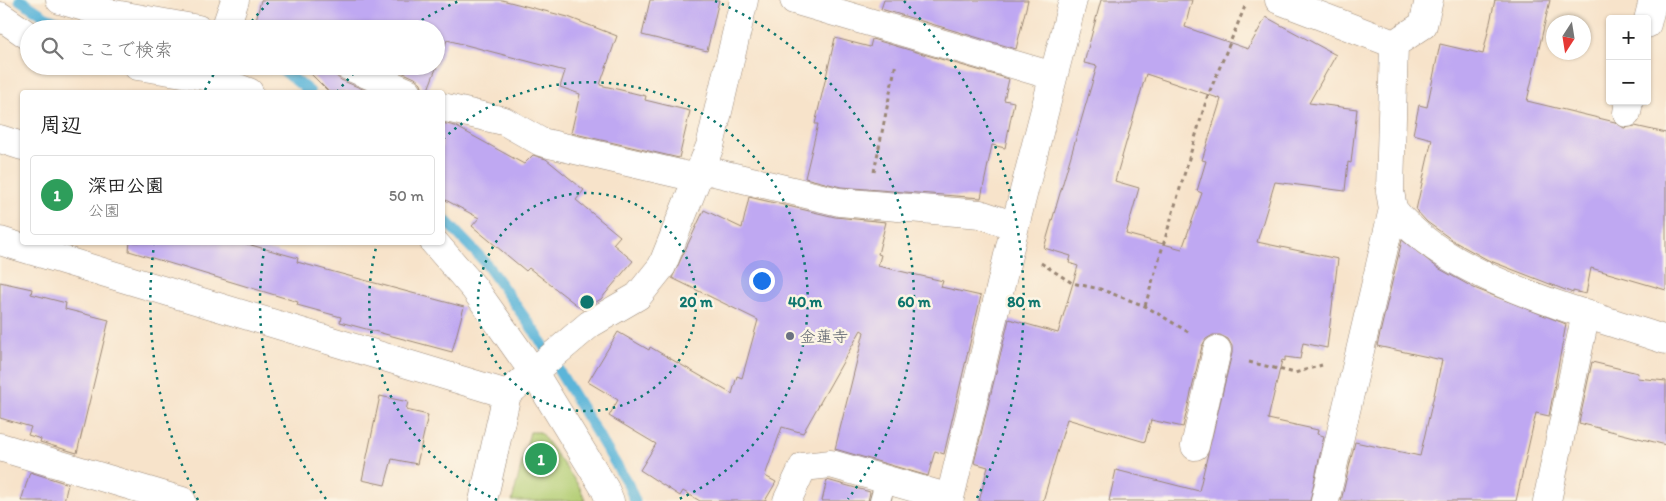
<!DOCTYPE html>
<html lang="ja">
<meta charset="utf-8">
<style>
body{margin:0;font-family:Itim,"Klee One",sans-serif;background:#f2f2f2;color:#222}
.controls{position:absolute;right:15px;top:15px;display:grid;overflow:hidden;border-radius:5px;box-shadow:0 1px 4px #0004}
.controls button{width:45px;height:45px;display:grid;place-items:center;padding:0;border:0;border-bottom:1px solid #e0e0e0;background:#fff;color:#222;font:25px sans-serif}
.compass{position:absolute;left:1546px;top:15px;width:45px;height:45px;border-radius:50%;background:#fff;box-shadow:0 1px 4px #0004;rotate:192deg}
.you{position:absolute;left:761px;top:280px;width:18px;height:18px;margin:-12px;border:4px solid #fff;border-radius:50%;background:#1a73e8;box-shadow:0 0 0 8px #1a73e833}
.badge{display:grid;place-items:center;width:32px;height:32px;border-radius:50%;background:#c8321e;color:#fff;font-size:16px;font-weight:700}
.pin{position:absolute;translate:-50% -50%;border:2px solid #fff;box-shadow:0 1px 5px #0006}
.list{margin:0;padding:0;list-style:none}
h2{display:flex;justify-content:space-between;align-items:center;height:65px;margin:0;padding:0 20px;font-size:21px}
h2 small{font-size:16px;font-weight:400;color:#767676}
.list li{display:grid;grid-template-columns:32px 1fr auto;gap:15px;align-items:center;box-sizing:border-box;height:80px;margin:0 10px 10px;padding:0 10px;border:1px solid #e0e0e0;border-radius:5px}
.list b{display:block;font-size:19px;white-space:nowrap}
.list p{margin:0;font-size:16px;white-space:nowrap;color:#767676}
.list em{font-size:16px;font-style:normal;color:#767676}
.icon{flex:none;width:28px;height:28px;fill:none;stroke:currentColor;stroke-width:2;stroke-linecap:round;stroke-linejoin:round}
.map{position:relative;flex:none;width:1666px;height:501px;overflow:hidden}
.search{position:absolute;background:#fff;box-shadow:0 1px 4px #0004;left:20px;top:20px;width:425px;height:55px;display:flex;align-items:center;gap:12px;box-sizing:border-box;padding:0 18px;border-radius:28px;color:#767676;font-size:19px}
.panel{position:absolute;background:#fff;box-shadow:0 1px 4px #0004;left:20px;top:90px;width:425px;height:155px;border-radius:5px}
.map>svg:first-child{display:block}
</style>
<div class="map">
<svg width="1666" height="501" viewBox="0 0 1666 501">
<rect width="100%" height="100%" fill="#fcf5e5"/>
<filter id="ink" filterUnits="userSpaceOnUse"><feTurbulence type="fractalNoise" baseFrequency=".02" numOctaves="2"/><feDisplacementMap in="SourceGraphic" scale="10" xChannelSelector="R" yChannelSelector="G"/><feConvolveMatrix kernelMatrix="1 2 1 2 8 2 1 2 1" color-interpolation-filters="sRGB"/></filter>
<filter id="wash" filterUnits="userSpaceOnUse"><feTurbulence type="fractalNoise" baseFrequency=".0096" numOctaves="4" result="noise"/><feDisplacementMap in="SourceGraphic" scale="20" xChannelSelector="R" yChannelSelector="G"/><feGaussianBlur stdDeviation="1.12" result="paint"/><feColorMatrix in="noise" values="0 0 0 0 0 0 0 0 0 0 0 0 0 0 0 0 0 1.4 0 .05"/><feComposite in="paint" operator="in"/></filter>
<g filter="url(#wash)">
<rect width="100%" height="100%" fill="#f7e3ca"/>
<path fill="#b3ce74" stroke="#777c49" d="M530,432H540L579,486L586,501H512Z"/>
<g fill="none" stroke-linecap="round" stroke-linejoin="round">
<path stroke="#5cb5d9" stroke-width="11" d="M20,0L46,17L77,29
M275,66L283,70L310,92
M442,217L484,261L537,335L628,484L635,501"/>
</g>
<g id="blocks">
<path fill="#bfa8f2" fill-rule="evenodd" d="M261,0H502L568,17L617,36L600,85L646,96L645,100L690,111L679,158L571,133L580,94L560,87L565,71L447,40L427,92H423L421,83L415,78L388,66H436V29H274L255,24Z
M650,0H719L707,51L642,35Z
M884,0H1028L1016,49L881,9Z
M1101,0H1192L1185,27L1248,49L1266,17L1336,55L1309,103L1357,109L1351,163L1348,162L1345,191L1275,182L1257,242L1338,259L1327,348L1303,343L1300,359L1285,357V361L1282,360L1268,419L1318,430L1317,434L1324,436L1310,501H1109L1116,470L1199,491L1232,353V346L1228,339L1220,335H1213L1206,339L1202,346L1183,427L1151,420L1145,442L1067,419L1043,501H979L988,467L974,463L1009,319L1058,333L1078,266L1069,263L1071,256L1044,248L1097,66L1084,63ZM1146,74L1221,99L1202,160L1206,161L1197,191L1202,193L1182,249L1126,234L1139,188L1115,181Z
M1495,0H1550L1527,101L1615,122L1624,128L1635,126L1666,133V290L1591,268L1586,294L1573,291V293L1488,260L1455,242L1427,222L1416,210L1432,139L1413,134L1419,105L1427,107L1440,44L1483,54Z
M835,38L870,47L872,39L1009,79L1004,100L1014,102L1005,148L992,145L981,198L841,187L805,178L818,124H815Z
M303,66H333L335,75L341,80L370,92H329Z
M442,123L455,126L524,164L533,155L546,159L584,190L576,200L620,236L613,244L633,261L601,299L583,310L529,268L526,271L472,226L479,218L442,198Z
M749,197L835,217L886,222L878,254L881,255L878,266L943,281L941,287L981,296L944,454L935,451L928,476L835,449L864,332L861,330L803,433L782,427L765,476L776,482L765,501H700L683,491L680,496L640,470L656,444L609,416L618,400L588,382L618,332L649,350L650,347L732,394L737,376L742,378L758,320L672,278L704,210L742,228Z
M1402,240L1438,268L1474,288L1566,324L1549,416L1536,413L1516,501H1341L1355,442L1420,456L1442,360L1377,346Z
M130,242H240L298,258L297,262L464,307L452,352L340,322L341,317L297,305L298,302L129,251Z
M0,282L32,289L31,294L66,303L65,309L109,320L77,453L40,442L41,439L28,435L31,427L0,418Z
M1592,362L1638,373L1637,378L1666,381V445L1579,423Z
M380,396L408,402L406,410L428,415L417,464L392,459L385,485L362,480Z
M30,472L68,484L64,501H21Z
M827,480L870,492L868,501H822Z"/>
</g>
</g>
<g filter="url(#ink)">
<use href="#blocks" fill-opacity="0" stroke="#998674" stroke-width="1"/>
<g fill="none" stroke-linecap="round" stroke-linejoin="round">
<g stroke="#998674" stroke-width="22">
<path id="service" d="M880,501L886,480"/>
</g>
<g stroke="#998674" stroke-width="29">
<path id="minor" d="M60,0L98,11L198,29
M794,0L1053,76
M1279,0L1394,44L1390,191L1393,209L1325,501
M0,16L29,36
M1647,24L1653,0
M225,29L235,0
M1394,44L1423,25L1429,0
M137,66L209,77L249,92
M348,66L408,92
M442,107L504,121L541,142L697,178
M1627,113L1629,101
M0,139L22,146
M701,169L839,202L980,214L1015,226
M1393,209C1447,279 1583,312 1666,340
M0,241L507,394
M434,242L474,288L534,373L605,489L610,501
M1195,446L1217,350
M0,447L182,501
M483,501L507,394L590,324L638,296L662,266L710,146L744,0
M787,501L803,467L831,464L950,498L1015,226L1073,0
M1547,501L1586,313"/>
</g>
<path stroke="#998674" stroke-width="3" stroke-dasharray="4 4" stroke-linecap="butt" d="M874,172L896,63
M1041,263L1072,283L1100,289L1145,306L1190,333
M1145,306L1207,98L1246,4
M1249,362L1295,373L1322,365"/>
<use href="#service" stroke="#fff" stroke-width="20"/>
<use href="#minor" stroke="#fff" stroke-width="28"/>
</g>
</g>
<g fill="none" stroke="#0f766e" stroke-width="2.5" stroke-dasharray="2.5 5">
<circle cx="587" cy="302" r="109"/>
<path d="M497 500A218 218 0 0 1 377 244M443 139A218 218 0 1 1 677 500"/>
<path d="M326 499A327 327 0 0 1 265 245M337 92A327 327 0 0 1 360 67M409 28A327 327 0 0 1 459 1M715 1A327 327 0 0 1 848 499"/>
<path d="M198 500A437 437 0 0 1 154 245M205 90A437 437 0 0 1 218 67M247 27A437 437 0 0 1 270 1M904 1A437 437 0 0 1 976 500"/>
</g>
<circle fill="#6b7280" stroke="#fcf5e5" stroke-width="2" cx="790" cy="336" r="5"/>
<g text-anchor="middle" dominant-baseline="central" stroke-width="5" stroke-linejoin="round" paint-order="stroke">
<g font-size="16" fill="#5b616d" stroke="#fcf5e5" text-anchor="start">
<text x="800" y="336">金蓮寺</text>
</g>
</g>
<circle cx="587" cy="302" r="8" fill="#0f766e" stroke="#fcf5e5" stroke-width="2.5"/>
<g font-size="15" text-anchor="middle" font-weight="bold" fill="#0f766e" stroke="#fcf5e5" stroke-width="5" stroke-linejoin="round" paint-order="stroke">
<text x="696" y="307">20 m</text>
<text x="805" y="307">40 m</text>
<text x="914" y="307">60 m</text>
<text x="1024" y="307">80 m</text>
</g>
</svg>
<div class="controls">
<button>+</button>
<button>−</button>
</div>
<svg class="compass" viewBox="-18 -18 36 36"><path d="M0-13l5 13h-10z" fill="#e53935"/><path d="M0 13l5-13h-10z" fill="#767676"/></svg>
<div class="you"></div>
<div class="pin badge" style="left:541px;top:459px;background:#2e9e5b">1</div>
<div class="search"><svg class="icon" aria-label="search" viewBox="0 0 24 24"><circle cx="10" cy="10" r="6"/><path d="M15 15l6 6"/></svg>ここで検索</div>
<section class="panel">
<h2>周辺<small></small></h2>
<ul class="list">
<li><span class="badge" style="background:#2e9e5b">1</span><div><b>深田公園</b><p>公園</p></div><em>50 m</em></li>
</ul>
</section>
</div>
